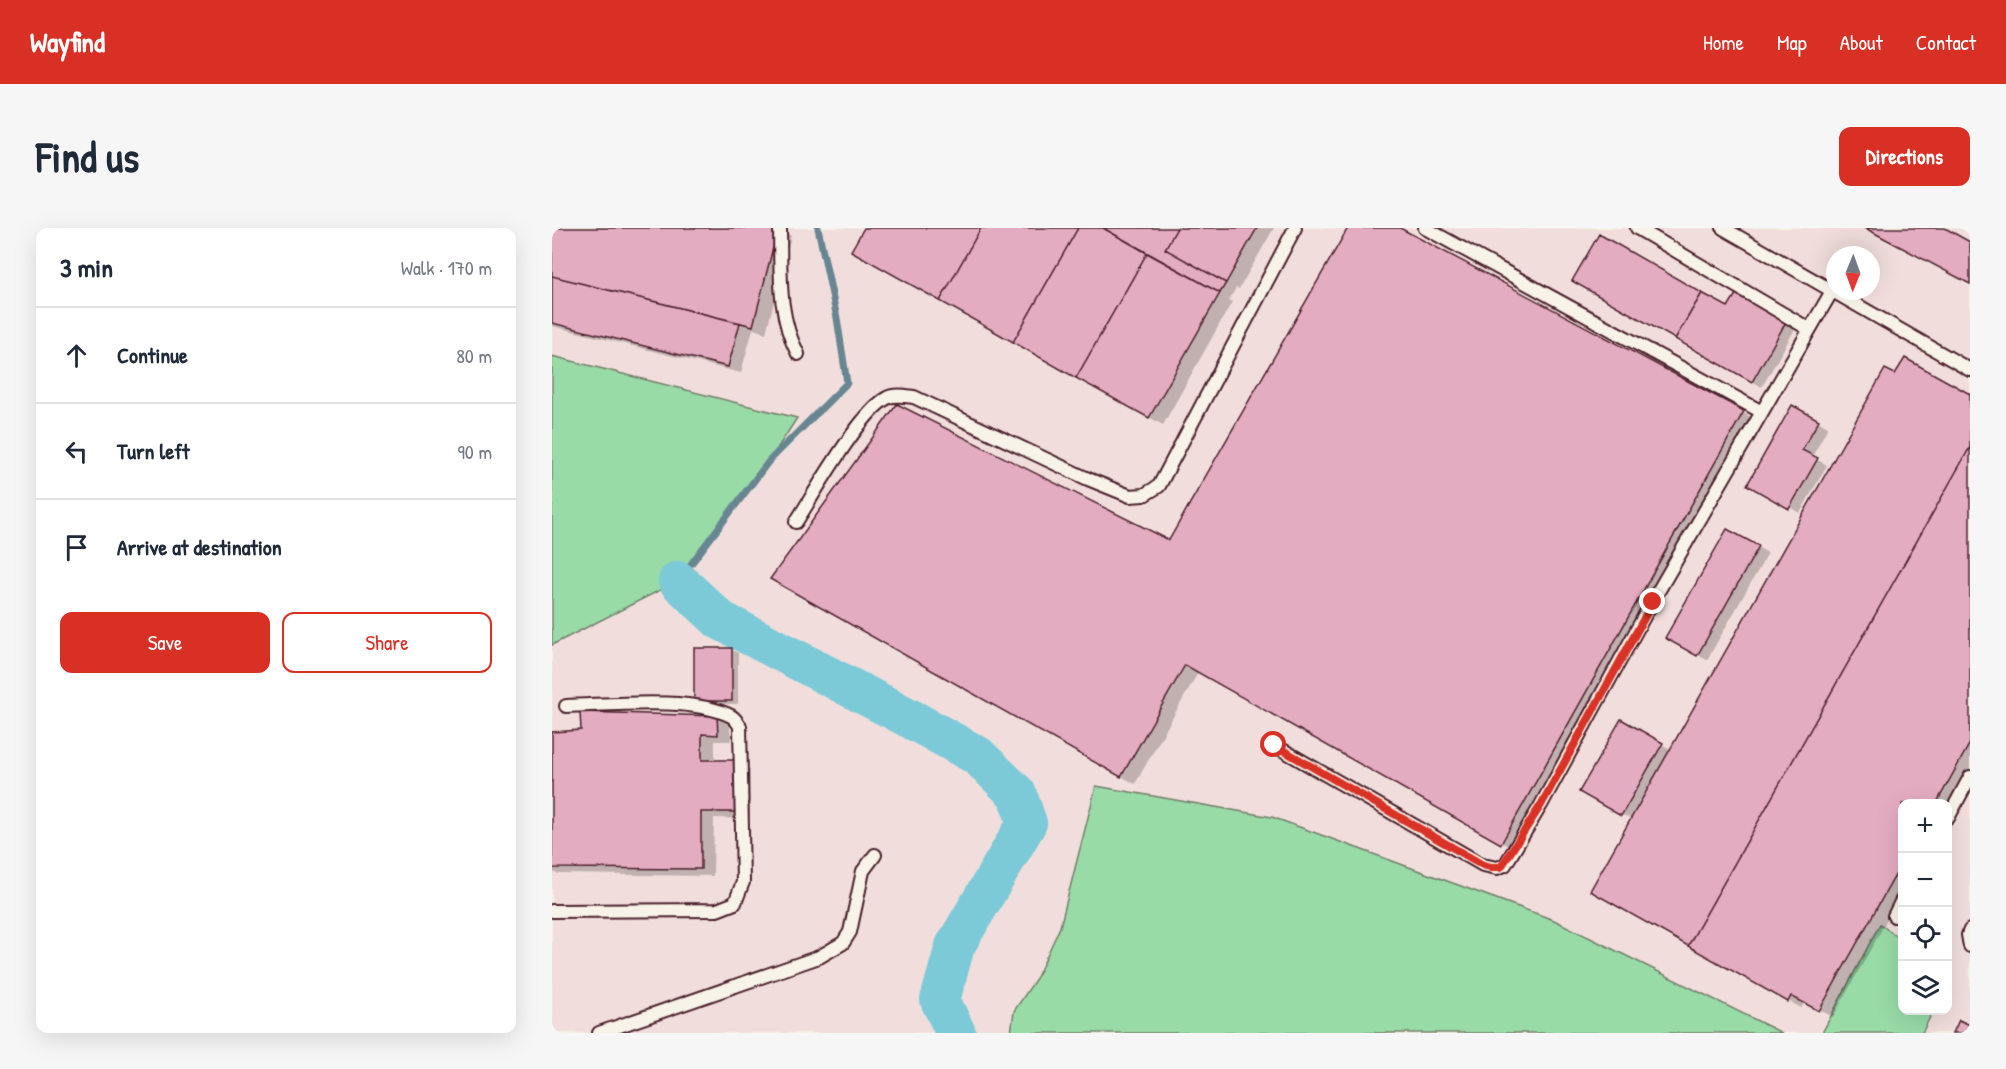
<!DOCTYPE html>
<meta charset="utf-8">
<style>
body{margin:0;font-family:"Patrick Hand",sans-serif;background:#f6f6f7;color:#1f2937}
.controls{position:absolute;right:18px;bottom:18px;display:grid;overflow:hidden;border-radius:12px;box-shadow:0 6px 24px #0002}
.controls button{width:54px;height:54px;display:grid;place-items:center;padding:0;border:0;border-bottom:2px solid #e0e1e3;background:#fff;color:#1f2937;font:30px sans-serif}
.compass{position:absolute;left:1274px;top:18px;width:54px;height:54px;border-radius:50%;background:#fff;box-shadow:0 6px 24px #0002;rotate:181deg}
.stop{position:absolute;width:18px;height:18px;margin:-14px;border:4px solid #d93025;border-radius:50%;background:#fff}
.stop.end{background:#d93025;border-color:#fff;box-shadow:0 2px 6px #0008}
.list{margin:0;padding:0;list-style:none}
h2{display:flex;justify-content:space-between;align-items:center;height:78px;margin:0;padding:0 24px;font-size:26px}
h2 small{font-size:20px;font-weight:400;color:#747a83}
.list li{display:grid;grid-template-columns:39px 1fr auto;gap:18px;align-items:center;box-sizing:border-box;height:96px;padding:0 24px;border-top:2px solid #e0e1e3}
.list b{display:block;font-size:22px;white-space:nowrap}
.list em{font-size:20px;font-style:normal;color:#747a83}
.actions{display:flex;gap:12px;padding:18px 24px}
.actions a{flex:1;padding:14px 0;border:2px solid #d93025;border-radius:12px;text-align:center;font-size:21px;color:#d93025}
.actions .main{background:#d93025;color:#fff}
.icon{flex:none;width:33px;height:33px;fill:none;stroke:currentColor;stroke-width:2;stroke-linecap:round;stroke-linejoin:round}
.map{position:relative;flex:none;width:1418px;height:805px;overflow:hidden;border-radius:12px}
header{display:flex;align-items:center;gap:36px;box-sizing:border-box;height:84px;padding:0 30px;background:#d93025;color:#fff}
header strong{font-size:28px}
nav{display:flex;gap:33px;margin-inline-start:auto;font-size:21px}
.intro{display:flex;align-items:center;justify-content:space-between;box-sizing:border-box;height:144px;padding:0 36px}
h1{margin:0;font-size:42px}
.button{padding:15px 27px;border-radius:12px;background:#d93025;color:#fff;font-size:21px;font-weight:700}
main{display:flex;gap:36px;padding:0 36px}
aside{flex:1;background:#fff;border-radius:12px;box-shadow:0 6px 24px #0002}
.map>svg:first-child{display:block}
</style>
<header>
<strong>Wayfind</strong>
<nav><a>Home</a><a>Map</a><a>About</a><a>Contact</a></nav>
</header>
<div class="intro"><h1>Find us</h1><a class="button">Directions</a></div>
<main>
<aside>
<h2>3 min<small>Walk · 170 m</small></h2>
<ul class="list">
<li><svg class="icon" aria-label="ahead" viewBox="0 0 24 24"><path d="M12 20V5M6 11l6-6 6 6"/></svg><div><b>Continue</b></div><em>80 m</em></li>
<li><svg class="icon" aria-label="left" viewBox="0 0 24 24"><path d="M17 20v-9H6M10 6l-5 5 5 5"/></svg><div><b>Turn left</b></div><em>90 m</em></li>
<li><svg class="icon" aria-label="arrive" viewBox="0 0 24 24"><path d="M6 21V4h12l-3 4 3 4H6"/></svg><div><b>Arrive at destination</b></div></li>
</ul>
<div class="actions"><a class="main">Save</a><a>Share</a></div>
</aside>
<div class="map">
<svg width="1418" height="805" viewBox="0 0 1418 805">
<rect width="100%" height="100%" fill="#f7f3e8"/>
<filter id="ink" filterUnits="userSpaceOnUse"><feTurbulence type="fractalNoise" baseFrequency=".0167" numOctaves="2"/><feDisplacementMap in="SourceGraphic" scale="12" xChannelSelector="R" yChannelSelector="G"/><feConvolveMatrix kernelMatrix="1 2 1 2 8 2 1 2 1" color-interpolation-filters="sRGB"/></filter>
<g filter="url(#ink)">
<path fill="#f1dedc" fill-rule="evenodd" d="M0,0H1418V805H1370L1381,783L1396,782V753L1398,747L1396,744V576H1350V712L1328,697L1270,805H1230L1002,692L544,558L508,699L485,749L463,783L459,805H0V417L126,352L244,190L0,128ZM1283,27H1319V63H1283Z"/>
<path fill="#98dba7" stroke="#717d69" stroke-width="1.5" d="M0,128L245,190L201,258L126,353L0,417Z
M544,558L720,589L1002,692L1230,805H459L462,783L485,749L508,699Z
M1328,696L1350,712V782L1381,783L1370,805H1270Z"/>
<path fill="#0003" d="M0,0H225L239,8L214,105L201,101L189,145L0,98Z
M313,0H722L687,61L684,60L677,72L680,74L611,197L301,23Z
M798,0H843L1205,192L963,622L647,443L583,556L220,351L618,314Z
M1022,52L1177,81L1185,68L1243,101L1210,159Z
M1344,148L1418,168V546L1396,586V576H1350V665L1281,789L1253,774L1249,780L1040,663L1080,592L1029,564L1069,493L1120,522Z
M1240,179L1276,199L1260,229L1275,237L1248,285L1197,256Z
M1176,303L1216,325L1155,432L1116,410Z
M180,422L186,425V476H150L143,472Z
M165,490L178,497L179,513H163V533L185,534L198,541V591L162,590L161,648L5,646L0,643V506Z"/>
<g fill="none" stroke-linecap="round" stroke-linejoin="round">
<path stroke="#678692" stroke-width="7" d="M126,353L217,233L295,155L285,90L266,0"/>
<path stroke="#7bcad7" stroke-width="40" d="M126,353L168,392L359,491L426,528L465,566L475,595L403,718L388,772L404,805"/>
</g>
<path fill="#e4acc1" stroke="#4a1f2b" stroke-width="1.5" d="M0,0H226L201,98L0,48Z
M312,0H429L388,73L299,23Z
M429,0H526L461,114L388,73Z
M526,0H551L595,25L524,150L461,114Z
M551,0H625L613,21L674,55L668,65Z
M625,0H705L674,55L613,21Z
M796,0H848L1192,183L949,616L633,437L569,549L218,351L345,176L617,312Z
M1313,0H1393L1418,14V56Z
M1047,6L1150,65L1123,111L1020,53Z
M595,25L668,65L597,190L524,150Z
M0,48L188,95L176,139L0,95Z
M1150,65L1176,79L1184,66L1234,94L1200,154L1123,111Z
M1353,130L1418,166V219L1136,718L1038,663L1333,141L1343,146Z
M1240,177L1267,192L1250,222L1266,230L1237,281L1195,257Z
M1418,219V515L1384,576H1350V635L1267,783L1239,768L1236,774L1136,718Z
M1175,301L1207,318L1145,428L1113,410Z
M142,420H180V473H142Z
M28,484L165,488L166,507L150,506V532H185V584H149V641L0,640V504L29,502Z
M1069,491L1111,515L1069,588L1027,564Z
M1407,792L1418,797V805H1401Z"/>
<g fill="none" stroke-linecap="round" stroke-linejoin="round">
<g stroke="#4a1f2b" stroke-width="16">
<path id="service" d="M228,0C229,43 225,87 246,126
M873,0L1210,184
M1085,0L1257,101
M1171,0L1418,142
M244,294C262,266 309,183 335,170C342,166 354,168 362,169L536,251L578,268L592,267L607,258L743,0
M722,517L931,637L945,640L953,637L989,577L1100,374L1280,63
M1396,590L1418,549
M0,683L165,682L183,675L191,654L188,498C185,494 183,490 179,488C140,468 58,477 14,478
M1342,688L1350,672
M1418,702L1416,707L1418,718
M47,805L267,729L291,715L298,704L311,643L323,627"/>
</g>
<use href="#service" stroke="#f7f3e8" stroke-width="12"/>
</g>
</g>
<g fill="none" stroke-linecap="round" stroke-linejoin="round" filter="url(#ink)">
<path stroke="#d93025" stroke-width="8" d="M722,517L931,637L939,639H949L989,577L1101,374"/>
</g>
</svg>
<div class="controls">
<button>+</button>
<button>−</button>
<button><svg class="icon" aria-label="locate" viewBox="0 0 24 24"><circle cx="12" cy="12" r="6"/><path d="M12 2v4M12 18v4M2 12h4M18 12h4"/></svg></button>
<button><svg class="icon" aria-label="layers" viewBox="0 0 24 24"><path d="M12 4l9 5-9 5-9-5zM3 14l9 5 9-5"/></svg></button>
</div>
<svg class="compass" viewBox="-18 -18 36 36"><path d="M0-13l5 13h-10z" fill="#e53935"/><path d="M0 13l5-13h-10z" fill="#747a83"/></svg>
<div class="stop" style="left:722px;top:517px"></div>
<div class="stop end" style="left:1101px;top:374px"></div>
</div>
</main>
